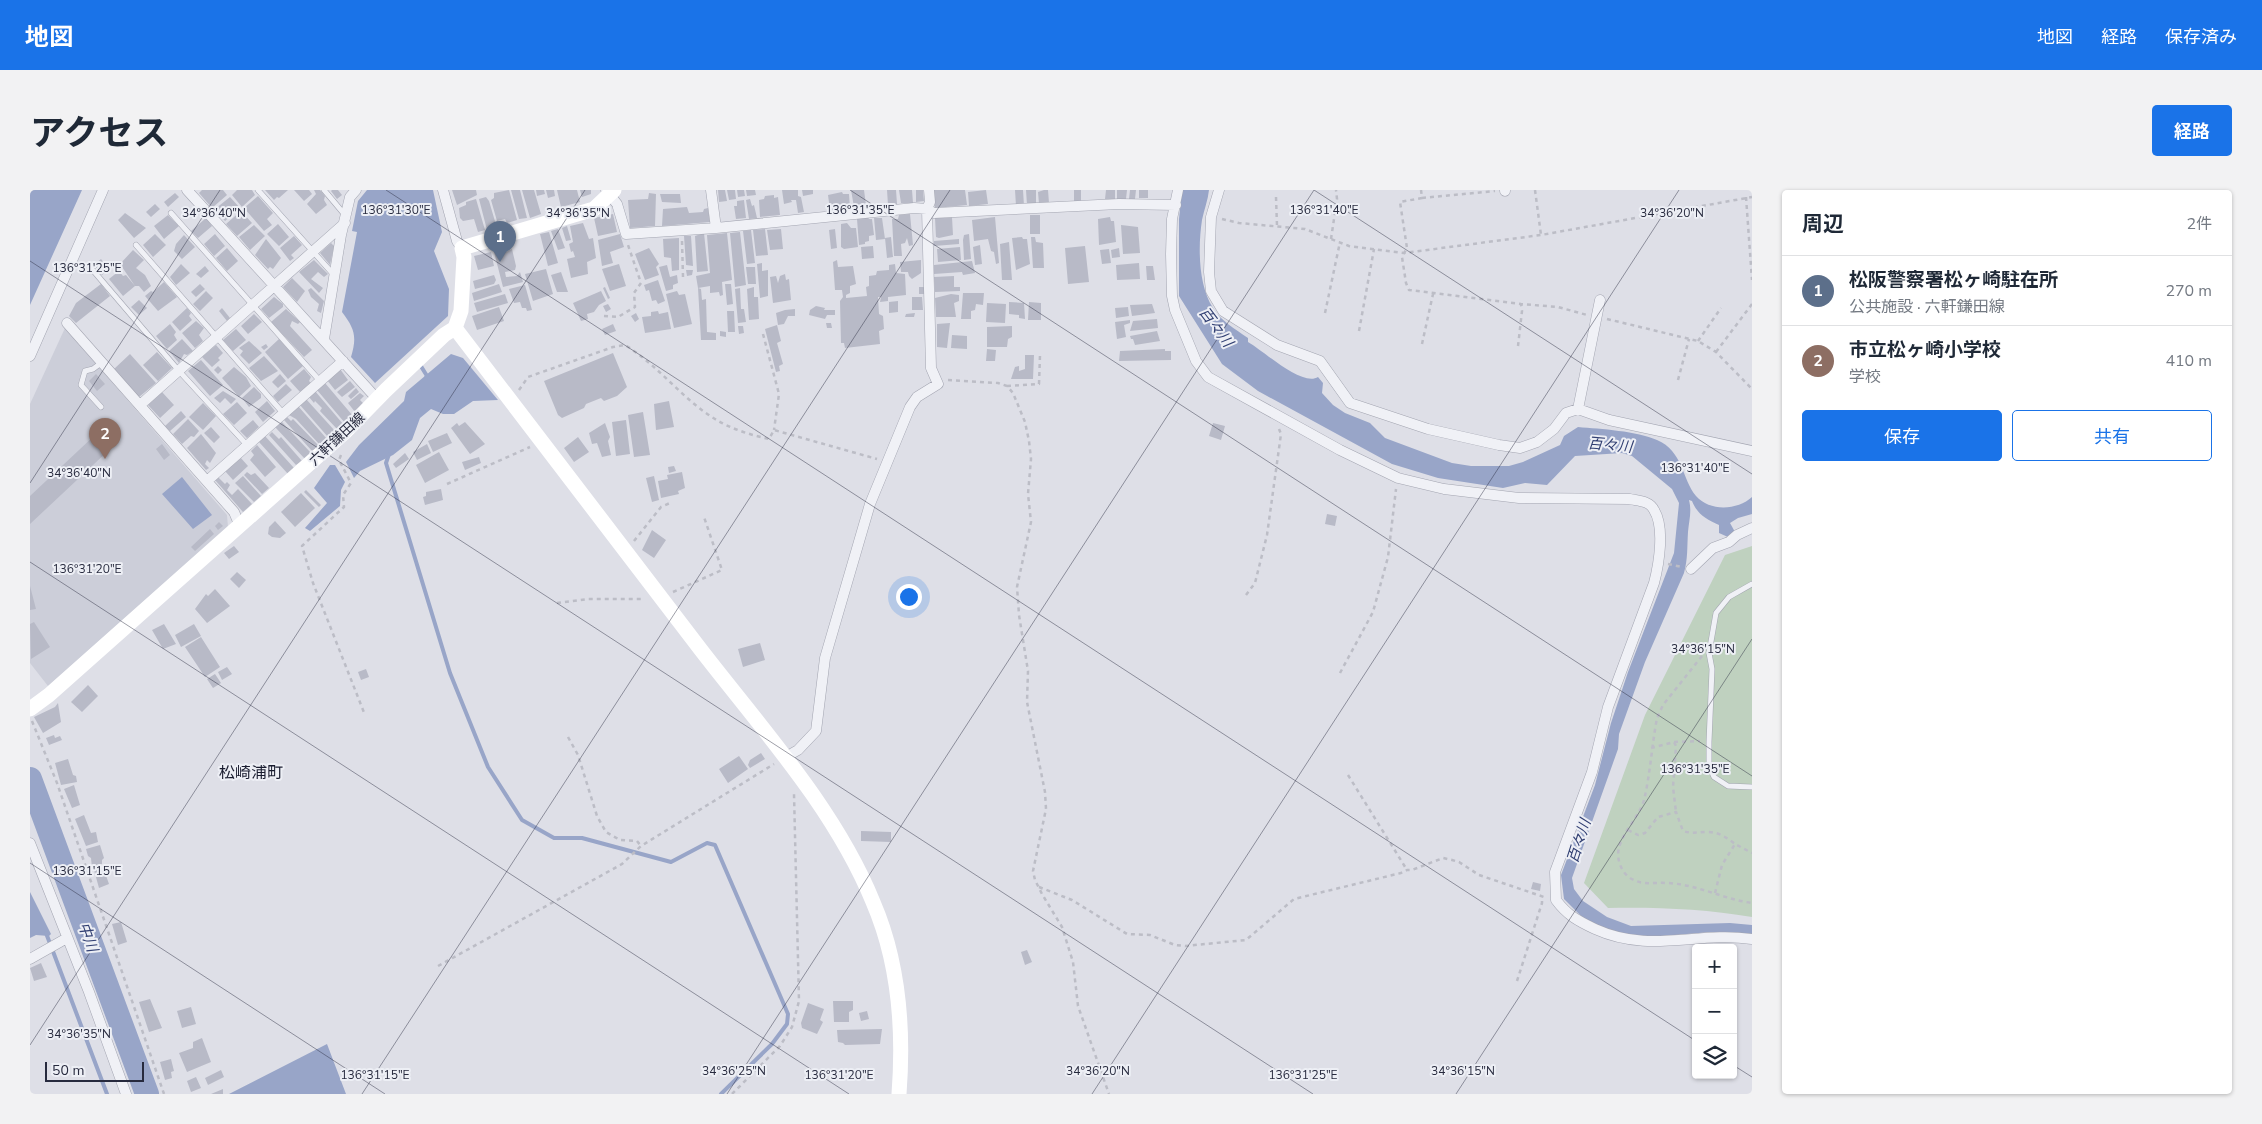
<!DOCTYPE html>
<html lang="ja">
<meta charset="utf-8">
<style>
body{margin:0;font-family:"Nunito Sans","Noto Sans JP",sans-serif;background:#f2f2f3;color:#1f2937}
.controls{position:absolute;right:15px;bottom:15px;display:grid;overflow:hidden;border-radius:5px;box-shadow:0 1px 4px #0004}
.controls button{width:45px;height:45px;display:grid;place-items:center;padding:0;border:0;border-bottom:1px solid #e0e1e3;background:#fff;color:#1f2937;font:25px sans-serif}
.scale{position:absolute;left:15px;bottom:12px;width:99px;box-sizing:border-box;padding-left:5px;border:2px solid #272a3e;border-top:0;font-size:14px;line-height:18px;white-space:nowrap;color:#272a3e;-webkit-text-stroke:4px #edeff5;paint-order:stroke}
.you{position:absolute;left:878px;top:406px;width:18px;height:18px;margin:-12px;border:4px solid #fff;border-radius:50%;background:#1a73e8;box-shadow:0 0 0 8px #1a73e833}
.badge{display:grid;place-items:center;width:32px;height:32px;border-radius:50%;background:#1a73e8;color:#fff;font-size:16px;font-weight:700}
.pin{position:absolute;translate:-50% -41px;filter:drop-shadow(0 1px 2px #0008)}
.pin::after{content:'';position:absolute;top:26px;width:18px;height:15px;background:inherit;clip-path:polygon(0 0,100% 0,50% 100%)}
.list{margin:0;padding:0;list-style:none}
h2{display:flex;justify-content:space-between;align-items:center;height:65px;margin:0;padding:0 20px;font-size:21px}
h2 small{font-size:16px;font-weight:400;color:#747a83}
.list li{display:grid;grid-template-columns:32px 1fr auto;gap:15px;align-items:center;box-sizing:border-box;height:70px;padding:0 20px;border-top:1px solid #e0e1e3}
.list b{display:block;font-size:19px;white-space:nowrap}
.list p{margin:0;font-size:16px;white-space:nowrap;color:#747a83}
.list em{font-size:16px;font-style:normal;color:#747a83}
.actions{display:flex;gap:10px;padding:15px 20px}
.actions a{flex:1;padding:11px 0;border:1px solid #1a73e8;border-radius:5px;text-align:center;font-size:18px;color:#1a73e8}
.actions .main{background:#1a73e8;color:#fff}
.icon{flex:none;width:28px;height:28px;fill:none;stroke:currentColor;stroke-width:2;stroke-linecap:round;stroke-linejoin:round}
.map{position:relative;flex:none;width:1722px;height:904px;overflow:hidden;border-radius:5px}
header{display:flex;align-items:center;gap:30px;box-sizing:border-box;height:70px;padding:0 25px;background:#1a73e8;color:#fff}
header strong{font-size:24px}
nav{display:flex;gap:28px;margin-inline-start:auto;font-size:18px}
.intro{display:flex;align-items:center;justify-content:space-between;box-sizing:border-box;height:120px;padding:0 30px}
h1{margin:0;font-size:35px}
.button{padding:12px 22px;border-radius:5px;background:#1a73e8;color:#fff;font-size:18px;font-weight:700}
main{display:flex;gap:30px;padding:0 30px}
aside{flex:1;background:#fff;border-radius:5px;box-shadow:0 1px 4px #0004}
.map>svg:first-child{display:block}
</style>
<header>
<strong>地図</strong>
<nav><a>地図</a><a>経路</a><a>保存済み</a></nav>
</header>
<div class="intro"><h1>アクセス</h1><a class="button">経路</a></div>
<main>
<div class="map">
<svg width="1722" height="904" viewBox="0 0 1722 904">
<rect width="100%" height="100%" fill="#dedfe7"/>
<path fill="#ccced9" d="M35,138L197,325L198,337L18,496L0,473V214Z"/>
<path fill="#bfd1bf" d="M1722,356V727C1675,719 1626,717 1578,718L1554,693L1615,525L1695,365Z"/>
<path fill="#98a5c8" d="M0,0H52L0,115Z
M337,0H403L412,42L404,61L419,99L418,126L345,193L321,167C327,147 325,139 312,122L327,42L322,41L328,11Z
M1152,0H1179C1178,10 1174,20 1172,30C1168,56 1168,95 1183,118C1191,131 1205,139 1218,148V152C1234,161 1272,197 1288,187L1293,193L1292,203L1303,215L1315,223L1340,233L1355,248L1422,273L1441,276H1479L1493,272L1530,255L1534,246L1548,237C1571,239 1607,241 1627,250C1653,261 1652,289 1666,306C1680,322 1708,320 1722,307V324L1708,328L1700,333L1705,342L1698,347L1689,343V335C1676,329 1667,324 1662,311L1659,310C1662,322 1659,330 1658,342C1657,357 1658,369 1654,383L1615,472L1589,544L1588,559L1542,688L1544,699L1553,711L1577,727L1601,736L1700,733L1722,735V744L1681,742L1609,748L1573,738L1555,730L1534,709L1531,685L1565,595L1581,533L1598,482L1644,363L1649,313L1642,299L1602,266L1592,263L1545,266L1517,295L1495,293L1473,298L1408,288L1362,274L1228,201L1192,174L1149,106V29Z
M421,164L433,168L468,210L443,211L424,224H413L401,219L390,228L382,250L363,265L330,281L324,288L316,272L329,255L374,211L376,202Z
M300,275H305L315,292L311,300L310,316L280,341L275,338L297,313L284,298Z
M152,287L182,325L163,339L132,304Z
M0,702L21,744L19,746L6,745L0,748Z
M297,854L316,904H199Z"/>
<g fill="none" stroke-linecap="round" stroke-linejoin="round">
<path stroke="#98a5c8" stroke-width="4" d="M389,173L397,186L396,188
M359,264L356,273L420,483L458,577L492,630L524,648H552L641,672L677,653L685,655L758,824L757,834L742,854L691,904
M16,743L77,904"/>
<path stroke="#98a5c8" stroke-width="24" d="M0,589L117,904"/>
</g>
<path fill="#b8bac7" d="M172,0H193L197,5L182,18L169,3Z
M207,0H222L225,5L212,17L202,5Z
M235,0H258L249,8L247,7L244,10Z
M264,0H279L282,4L274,11Z
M284,0H290L295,6L294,10L297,15L286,24L277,14L286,4Z
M302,0H308L312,5L307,9L301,1Z
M422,0H446L447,5L427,15Z
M479,0L487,30L477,33L475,29L467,31L461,10L464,8V3Z
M481,0H490L497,28L489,29Z
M492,0H504L511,24L500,28Z
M506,0H514L515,4L507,6Z
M516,0H524L525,6L518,8Z
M527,0H547L550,12L531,17Z
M550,0H561V4L552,7Z
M688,0H695L697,11L689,12Z
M697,0H705L706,9L699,10Z
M707,0H714L715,6L708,7Z
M716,0H725L726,5L717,6Z
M752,0H768V6L771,7L774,22L768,23L766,10H761L762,12L754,14Z
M772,0H783V4L773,6Z
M821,0H834L836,15L824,17Z
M857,0H866L867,14L858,15Z
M869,0H882L883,13H871Z
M886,0H893L894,11L886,12Z
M903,0H935L937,15L905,18Z
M956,0L958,14L939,16L938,2Z
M985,0H993L994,16H986Z
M996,0H1006V14L997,15Z
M1014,0H1018L1019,13L1009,14L1008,2Z
M1044,0H1051V11H1044Z
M1076,0H1085V9H1075Z
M1087,0H1097L1096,9H1087Z
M1100,0H1106L1105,9H1099Z
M1109,0H1118V8H1109Z
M812,2L813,4H819L820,18L800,20L798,5Z
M145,3L149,7L138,17L134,12Z
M619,3L626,4L625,36L600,38L598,10L618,9Z
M630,4H650L651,13L632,12Z
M744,5V8L748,7L750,25L730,27L729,10L734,9L735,6Z
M228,6L243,23L237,29L242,35L234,41L214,18Z
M200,7L210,18L195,31L185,19Z
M456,7L459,11L467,38L457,40L449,9Z
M446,9L455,40L448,42L444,29L433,31L430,28L429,18L436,15V12Z
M720,9L722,16L724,15L727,28L719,29L716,10Z
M714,10L716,28L706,29L704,16H707V11Z
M125,14L130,19L121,27L116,22Z
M657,17L659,23L673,22L674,19L678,18L680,32L632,36L633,19Z
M211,21L222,33L207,46L196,34Z
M95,23L116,38L104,48L88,30Z
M583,24L587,42L568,46L564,28Z
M880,24L883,55L879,56L877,48L875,53L871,54L872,66H864L862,29H868L869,25Z
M138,25L149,36L134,49L124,36Z
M1000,25H1010V44H1000Z
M837,26L839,29H842L844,45L839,46V51L835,52V54L829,55L827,29Z
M922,27L923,45L909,48L906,47L905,28Z
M965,27L969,73L966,74L964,62L961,61L958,49L944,51L942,30Z
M1080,27L1081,31H1084L1086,52L1069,55L1068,29Z
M176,28L182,36L168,48L161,41Z
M844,28H852L855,49L846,50Z
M553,33L559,49L563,48L566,68L557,72L558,84L541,88L537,69L545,67L543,61L541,62L539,54L543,52L540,36Z
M817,33L821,38H826L828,57L814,59L811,57V34Z
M248,34L259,47L249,56L237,44Z
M224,35L235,46L220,60L209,47Z
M1091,35L1108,37L1110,63L1093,64Z
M537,36L541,50L536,51L532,38Z
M528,39L535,58L528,60L521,41Z
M735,39L738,65L726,66L723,40Z
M751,39L753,59L740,60L737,40Z
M805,39L807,58L801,59L799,40Z
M721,40L725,73L717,74L713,41Z
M519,42L528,73L518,76L510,44Z
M710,42L716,95L705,97L700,43Z
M674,43L678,81L667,82L665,46Z
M697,43L702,90L692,92L693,105L690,106L689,102L680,103V96L668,98L666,86L680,83L677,45Z
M125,44L136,55L123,67L113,55Z
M185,44L195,56L184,66L174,54Z
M590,44L594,57L580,62L583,73L572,76L568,50Z
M939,44L941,69L934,70L933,50L934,45Z
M154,45L165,57L152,69L144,61L146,54Z
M264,46L272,55L261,65L264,68L260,71L250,58Z
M654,46H661L663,76L656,75Z
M861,47L863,67L857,68L855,48Z
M992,47L993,49H997L1000,74L986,80L982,48Z
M1001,47H1005L1006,52L1013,53L1014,78H1003Z
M649,48V80L642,81L641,68L634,67L633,49Z
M236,49L251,68L243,79L240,77L238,79L225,65Z
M929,49V54L904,56V51Z
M979,52L982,90H972L970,54Z
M301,53L304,56L300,75L290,63Z
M950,55L952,74L945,75L943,57Z
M843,56L844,68L832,69L831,57Z
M1055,56L1059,92L1038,94L1035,58Z
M930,57L931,70L908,72L907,59Z
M197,58L208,71L197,81L186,68Z
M619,58L629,74L626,77L629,85L615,90L605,64Z
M1089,58L1090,67L1082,68L1081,60Z
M471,59L476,62L482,59L486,76L485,80L475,82L476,87L487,86L490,82L493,92L473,97L464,62Z
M1079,59L1081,73L1072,74L1070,60Z
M103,60L114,70L106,78L115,85L121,96L114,102L109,96H105L90,74Z
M461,62L464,76L448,80L444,66Z
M71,69L79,79L72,85L64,75Z
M284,70L298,84L294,87L288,82L281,89L293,98L289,103L269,82Z
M807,70L808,77L823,76L826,94L820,96V103L816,105V108L837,106L836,97L839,96V86L846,85L847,81L859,80V75L865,74L866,83L875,84L876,105L858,107V111L850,112L851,107H848L849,124L853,126L854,139L849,141L850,154L815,158L814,153H811L810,111L813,107L812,100H805L803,72Z
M891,70V83L882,89L879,86L878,82H871L870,72Z
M942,71L945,83L933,85L932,82L904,84V75Z
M732,73V81L738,80V106L730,108L727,74Z
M1109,73L1110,89L1087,90L1086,75Z
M151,74L160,83L146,95L140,87Z
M589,74L596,96L580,101L572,79Z
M637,75L640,87L647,85L648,93L643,95V99L636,101L629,77Z
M175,76L179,81L171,88L166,84Z
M1116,76H1123L1125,90H1117Z
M716,77H725L726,94H718Z
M516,79L523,104L503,111L495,84Z
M656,80H663L662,85L657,86Z
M89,81L93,86L96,85L105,96L93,106L79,89Z
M531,82L538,102H527L521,85Z
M755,84L756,90L759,89L761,110L743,113L740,87L746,86L748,93L750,86Z
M464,85L466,90L464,94L445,99L443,91Z
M924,86V97H930V101L905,102L904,87Z
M262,88L275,101L267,112L253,97Z
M628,90L635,111L628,114L626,110L622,111L619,100L616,101L614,95Z
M134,92L147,107L128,121L115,106L121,101L123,102Z
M71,94L80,106L46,133L39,126L46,113Z
M170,94L175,99L166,107L161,102Z
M469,94L472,102L444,111L442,103Z
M695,94H701L703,114L697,115Z
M495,95L502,120L497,121L496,118H492L490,112L484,113L479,99Z
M575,97L580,108L578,109L573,98Z
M724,97V107H728L729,129L719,130L717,99Z
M889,97H894V104H889Z
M281,98L294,111L291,123L287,121L289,114L281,107L278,100Z
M668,98L671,99L672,110L676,109L677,142L686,143V150H671Z
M710,98L711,119H714L716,132L708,133L705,99Z
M176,101L183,108L170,121L163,114Z
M571,101L576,111L569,115L564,122L557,124L558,129L551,131L543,113Z
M647,101L649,105L655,104L662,134L644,138L636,104Z
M933,103H954L953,115L946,114L945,120L941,121V129H931Z
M475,104L478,113L447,122L444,113Z
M921,104L929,105V111L924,113L926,127H906L905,108Z
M244,107L253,114V117L239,128L231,119Z
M882,107H892L893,120H882Z
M109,110L117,118L109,125L101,117Z
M868,111V122L859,123V112Z
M979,112L994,113L995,129L989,128V125L979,124Z
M999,112L1011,113V130H998Z
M957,113L976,114L975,133L956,132Z
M578,114L581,119L576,122L573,116Z
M1122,114L1125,123L1102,126L1100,115Z
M786,116L795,118L794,120H805V125H797L795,129L779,125L780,120Z
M469,117L474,131L447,140L442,126Z
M1098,117L1099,126L1086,128L1085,118Z
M157,118L161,123L159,126L162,130L150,141L142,132Z
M192,118L200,128L197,131L189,121Z
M256,119L270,132L268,134L262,131L260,136L282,160L274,167L241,132Z
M765,119V126H758L754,134L748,135L746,123L755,120Z
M628,121L629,124L638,122L641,139L615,143L612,127L621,126V122Z
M697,121H704L705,142H698Z
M606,123L609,129L605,132L601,126Z
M885,123L884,127H875L876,124Z
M224,124L232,132L218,144L211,136Z
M1127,129L1128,138L1100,141L1103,131Z
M1100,130V133L1094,135L1096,147L1087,149L1085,132Z
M166,131L174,138L169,145L173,151L165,158L152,143Z
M796,133H801L802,138H797Z
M920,133L917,158L907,157V134Z
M140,134L146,142L144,145L147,150L137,159L126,146Z
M583,134L586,141L575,145L572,139Z
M747,135L751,151L747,153L753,174L749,176L750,181L746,182L735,139Z
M708,136H713L714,143L709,144Z
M982,136V147L978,149L977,157H957V137Z
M206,139L216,150L203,161L193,150Z
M690,141L696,142V147L690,146Z
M1127,141L1130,151L1105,155L1103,149H1101L1100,146Z
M922,145L937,146V159L921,158Z
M152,149L163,161L157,165L154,164L149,173L139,161Z
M249,149L273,176L258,189L235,162Z
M219,151L232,163L219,174L210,165L213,161L209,158Z
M236,154L238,157L234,160L231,157Z
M186,155L193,163L188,168L190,170L182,177L172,167Z
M957,159L966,160L965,171H956Z
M1135,159V161H1141V170L1089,171L1090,161Z
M127,162L142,178L128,191L113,175Z
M583,163L597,197L587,206L574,211L571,208L556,214L554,218L532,228L528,225L514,191Z
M100,164L126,193L109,207L84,179Z
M995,165H1004L1003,189H981L985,177L989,176V181L995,179Z
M234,166L248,181L231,191L219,178Z
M171,170L193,195L180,206L158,181Z
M188,176L192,180L188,184L184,180Z
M204,177L216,187L221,196L209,207L192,188Z
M274,179L281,187L279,191L281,193L270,202L260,191Z
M310,179L318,190L305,200L297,190Z
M66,184L75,194L67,201L59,191Z
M250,184L256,191L248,198L242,192Z
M320,191L325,197L312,207L307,202Z
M295,193L323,226L315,233L287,200Z
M256,194L262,200L248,212L243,206Z
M224,197L231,204V208L219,217L212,208Z
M326,198L329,202L321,209L318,206Z
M193,201L206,209L201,214L195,208L190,213L184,208Z
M285,201L313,234L307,239L290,221L292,218L285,211L284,213L279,207Z
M132,202L144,215L130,228L118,215Z
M330,203L334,206L330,210L335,215L325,222L318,213Z
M276,209L305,241L298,247L270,215Z
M237,211L245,221L233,232L225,222Z
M639,211L644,237L626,240L624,214Z
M207,212L217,223L204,235L193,224Z
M173,213L186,226L173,240L159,227Z
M268,216L297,249L290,255L266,229L259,225Z
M151,221L156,227L140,241L135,236Z
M613,222L620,265L604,267L598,225Z
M257,227L261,231L263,229L289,256L282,261L254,230Z
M158,229L169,241L164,247L161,246L152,254L143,244Z
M223,230L229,237L217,248L210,241Z
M596,230L600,264L586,266L582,232Z
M251,231L281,263L275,269L245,237Z
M435,232L455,254L440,264L421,238L427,233L429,236Z
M575,233L580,247L578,251L581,265L572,267L567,253L562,254L559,243Z
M1183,233L1195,236L1191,250L1179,246Z
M181,237L190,247L184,253L174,243Z
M242,242L249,249L251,247L272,271L266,275L239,245Z
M417,243L422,253L403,262L398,251Z
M171,244L186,263L180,273L177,270L175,274L179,278L176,280L157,258Z
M65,245L79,260L0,334V306Z
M235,246L264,278L258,284L229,252Z
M548,247L559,262L544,272L534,258Z
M132,254L140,265L134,270L126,259Z
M397,254L401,263L387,270L383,262Z
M227,255L246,277L235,287L220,270L224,265L221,261Z
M409,262L419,280L395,293L386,275Z
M375,263L379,269L366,278L363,274Z
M210,267L218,276L203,290L195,281Z
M449,267L451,273L435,280L432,272Z
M644,276L646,281L639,283L638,277Z
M217,282L221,285L225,283L239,298L232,304L214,285Z
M652,282L655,298L648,301L649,304L631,308L628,291L638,289L637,285Z
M213,286L231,306L224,312L205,293Z
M624,286L629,310L622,312L616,288Z
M188,287L195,294L197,292L200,295L197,300L202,305L208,299L222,314L213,322L185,290Z
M411,299L413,310L395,315L393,307L396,306V302Z
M276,300L291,315L289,317L274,302Z
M271,303L285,318L265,337L251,322Z
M1297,324L1307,326L1305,336L1295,334Z
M245,331L256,343L250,348L242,347L238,344L239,337Z
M189,332L193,336L188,340L185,336Z
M180,339L184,344L165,361L161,357Z
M622,340L636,350L624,368L612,360Z
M204,356L209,362L199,369L194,363Z
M207,382L216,390L209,398L200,389Z
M0,396L6,419L0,420Z
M185,399L200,416L177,433L165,419L176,404L178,406Z
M4,432L20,457L1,469L0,434Z
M134,434L146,454L133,459L122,440Z
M164,434L171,446L151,457L145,445Z
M171,447L190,477L175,487L155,457Z
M730,453L735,470L713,477L708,459Z
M197,477L202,484L192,490L188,482Z
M336,479L339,487L331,490L328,482Z
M185,484L191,493L183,498L177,489Z
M58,495L68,506L52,522L41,512Z
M28,513L31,532L13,543L4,527L25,517Z
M24,545L25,548L30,546L32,550L19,555L16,548Z
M731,563L735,569L720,578L718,575L720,570Z
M709,566L718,579L698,593L689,579Z
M38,569L43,585L46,586L47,592L31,595L25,573Z
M44,595L50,615L42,618L34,599Z
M54,625L61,643L66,642L68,652L56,656L45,629Z
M831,641L861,642V652L831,651Z
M70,655L74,668L72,670V674L62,678L61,668L58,666L56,659Z
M73,677L79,694L69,698L64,680Z
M1503,692L1511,694L1510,701L1501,699Z
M91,732L97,752L88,755L82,734Z
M997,760L1002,772L995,775L991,762Z
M11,773L17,787L4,791L0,778Z
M120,809L132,838L119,842L109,812Z
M803,811H823V820L819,822V832H804Z
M778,813L794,819L790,830L793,832L787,844L772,838L771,833Z
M161,817L166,834L152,838L147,821Z
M837,821L839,829L831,831L829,823Z
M852,839L850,854L815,855L813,853L808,852L807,840Z
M172,848L181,872L157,882L149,863L163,858V852Z
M141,869L144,881L141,882L142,888L135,890L130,872Z
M191,880L194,887L178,895L175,888Z
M166,887L171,898L161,902L157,891Z
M193,899V904H181Z"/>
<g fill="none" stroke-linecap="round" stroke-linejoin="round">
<g stroke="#a3a5b1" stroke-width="6">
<path id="lane" d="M228,0L304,85
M294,0L315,25
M141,23L290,191
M106,55L253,223
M61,78L149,181L217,255
M71,217L51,195L55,181L63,179L71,173
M1722,394L1699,407L1686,423L1679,463L1682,479L1679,552V576L1684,587L1698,596L1722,597"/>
</g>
<g stroke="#a3a5b1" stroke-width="11">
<path id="street" d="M157,0L348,210
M413,0L427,51L432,58
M576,0L587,14L596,44L686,38L884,18L897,19L904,23L1089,14L1146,15
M681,0L686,38
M1148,0L1142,29L1141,64L1142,106L1145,120L1166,171L1178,187L1310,260L1368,288L1414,299L1489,308L1600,309C1609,311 1620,311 1624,320C1635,337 1629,374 1624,393L1578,517L1562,582L1525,682L1526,710C1537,725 1548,731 1565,739C1620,764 1666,741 1722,749
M1189,0L1181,27L1179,82L1181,101L1193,121L1247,155L1290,171L1320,213L1398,239L1469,255L1490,258L1507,252L1524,239L1536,223L1548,219L1579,230L1722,261
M1475,0V1
M37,133L204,322L210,336
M294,149L311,45L320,7L326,0
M0,166L73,0
M110,215L315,33
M1548,219L1570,110
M177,291L313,171
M1661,379L1683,358L1699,352L1707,345L1722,338
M754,568L768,560L786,541L795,468L840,314L880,217L887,207L908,194L901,178L897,19L900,12L899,0
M0,653L59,802L96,904
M0,769L37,748"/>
</g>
<path stroke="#bcbdc6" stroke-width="2.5" stroke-dasharray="4 4" stroke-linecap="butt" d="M1391,0L1392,8L1370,12L1377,58L1372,67L1376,93L1379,100L1491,114L1528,117L1557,125
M1505,0L1511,45
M1246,7L1247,36
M1716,7L1722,90
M1392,8L1465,1
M1192,29L1209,33L1275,39L1319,56L1374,63L1511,45L1722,7
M1301,49L1307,9L1306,0
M652,51L653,87
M1295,123L1310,52
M574,126L588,127L605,117L604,103L611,93L598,55
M1577,129L1668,151L1686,162L1722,199
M1329,141L1344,59
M733,144L749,204L744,240
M1668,151L1691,118
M1392,154L1403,104
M1488,156L1492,121L1491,114
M1686,162L1722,114
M918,190L968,193L977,196L983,203L995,232L999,251L1001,269L998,304L1001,332L987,397L989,425L998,481L997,512L1015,602L1016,619L1003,681L1005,690L1012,704L1032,737L1043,772L1048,816L1079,904
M1648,190L1659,149
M977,196L1009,194L1010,165
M489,200L498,187L583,157L595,155C628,175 652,209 685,229C701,239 721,245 739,249L744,240L847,269
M311,265L309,270L321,293L313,305L314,317L272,356L283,393L335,525
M417,294L500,257
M604,351L631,317L640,313
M1638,374L1652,377
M643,402L692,380L674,327
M1216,405L1225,393L1237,345L1251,244L1249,239
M527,413L558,409H614
M1672,466L1633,515L1627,528C1622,554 1620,586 1614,610C1609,627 1593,641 1589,658C1586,668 1591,682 1600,688C1613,696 1623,692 1637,693C1666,694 1693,709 1722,713
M1310,483L1343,422L1358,367L1366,299
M2,531L27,593L134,904
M538,547L548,565L567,626L576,642L590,650L607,651L611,656
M1644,552L1670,551
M1621,558L1644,552L1646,556L1643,597L1646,622
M1318,585L1377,680
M1598,640L1608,645L1615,643L1628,627L1646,622L1653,641C1662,644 1669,642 1678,642C1689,642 1697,648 1705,654
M1009,697L1042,710L1097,744L1120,745L1145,755L1155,756L1216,750L1264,709L1371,683L1377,680H1382L1413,668L1422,670L1429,672L1449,685L1514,707
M1685,703L1692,675L1705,654L1722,663
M408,776L592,674L611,656L744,574
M1487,791L1512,713V707
M702,904L750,856L762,837L769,811L764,604"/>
<use href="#lane" stroke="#f0f1f6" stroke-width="5"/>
<use href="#street" stroke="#f0f1f6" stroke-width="10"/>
<path stroke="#fff" stroke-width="15" d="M425,138C508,245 589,353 671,460C732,539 805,619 843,712C869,772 874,839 869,904
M0,519L19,505L315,242L356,200L414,145L425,138L431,121L434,67L432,58L564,19L584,0"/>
</g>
<path fill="none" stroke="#272a3e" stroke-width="1" stroke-opacity="0.45" d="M356,0L1666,851M820,0L1722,586M1284,0L1722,284M0,71L1283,904M0,293L190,0M0,372L819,904M0,673L355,904M0,855L555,0M1703,875L1722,887M332,904L920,0M697,904L1284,0M1062,904L1649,0M1426,904L1722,449"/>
<g text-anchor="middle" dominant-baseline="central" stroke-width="4" stroke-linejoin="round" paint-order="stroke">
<g font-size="14" fill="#272a3e" stroke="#edeff5">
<text transform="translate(307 249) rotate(-43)">六軒鎌田線</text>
</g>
<g font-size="15" font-style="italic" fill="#313f72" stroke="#edeff5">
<text transform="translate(1186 137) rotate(53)">百々川</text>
<text transform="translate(1580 255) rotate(5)">百々川</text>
<text transform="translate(1549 651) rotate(-72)">百々川</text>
<text transform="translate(58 747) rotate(70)">中川</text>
</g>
<g font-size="16" fill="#191c2f" stroke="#edeff5">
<text x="221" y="583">松崎浦町</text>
</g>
</g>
<g font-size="12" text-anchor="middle" fill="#272a3e" stroke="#edeff5" stroke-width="4" stroke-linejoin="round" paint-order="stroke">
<text x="1294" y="24">136°31'40"E</text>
<text x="366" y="24">136°31'30"E</text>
<text x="830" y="24">136°31'35"E</text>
<text x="184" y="27">34°36'40"N</text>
<text x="548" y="27">34°36'35"N</text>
<text x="1642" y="27">34°36'20"N</text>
<text x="57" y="82">136°31'25"E</text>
<text x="1665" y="282">136°31'40"E</text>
<text x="49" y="287">34°36'40"N</text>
<text x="57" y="383">136°31'20"E</text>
<text x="1673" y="463">34°36'15"N</text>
<text x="1665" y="583">136°31'35"E</text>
<text x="57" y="685">136°31'15"E</text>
<text x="49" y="848">34°36'35"N</text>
<text x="704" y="885">34°36'25"N</text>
<text x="1068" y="885">34°36'20"N</text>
<text x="1433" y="885">34°36'15"N</text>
<text x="345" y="889">136°31'15"E</text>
<text x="809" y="889">136°31'20"E</text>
<text x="1273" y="889">136°31'25"E</text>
</g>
</svg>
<div class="controls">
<button>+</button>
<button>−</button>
<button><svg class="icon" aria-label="layers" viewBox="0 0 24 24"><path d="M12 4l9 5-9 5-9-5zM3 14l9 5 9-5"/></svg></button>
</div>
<div class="scale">50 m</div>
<div class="you"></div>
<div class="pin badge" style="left:470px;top:72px;background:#5c6f8a">1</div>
<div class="pin badge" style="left:75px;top:269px;background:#8d6e63">2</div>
</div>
<aside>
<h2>周辺<small>2件</small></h2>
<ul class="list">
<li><span class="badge" style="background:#5c6f8a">1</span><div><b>松阪警察署松ヶ崎駐在所</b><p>公共施設 · 六軒鎌田線</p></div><em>270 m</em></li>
<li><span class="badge" style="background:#8d6e63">2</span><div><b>市立松ヶ崎小学校</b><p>学校</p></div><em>410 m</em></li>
</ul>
<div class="actions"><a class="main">保存</a><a>共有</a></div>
</aside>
</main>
